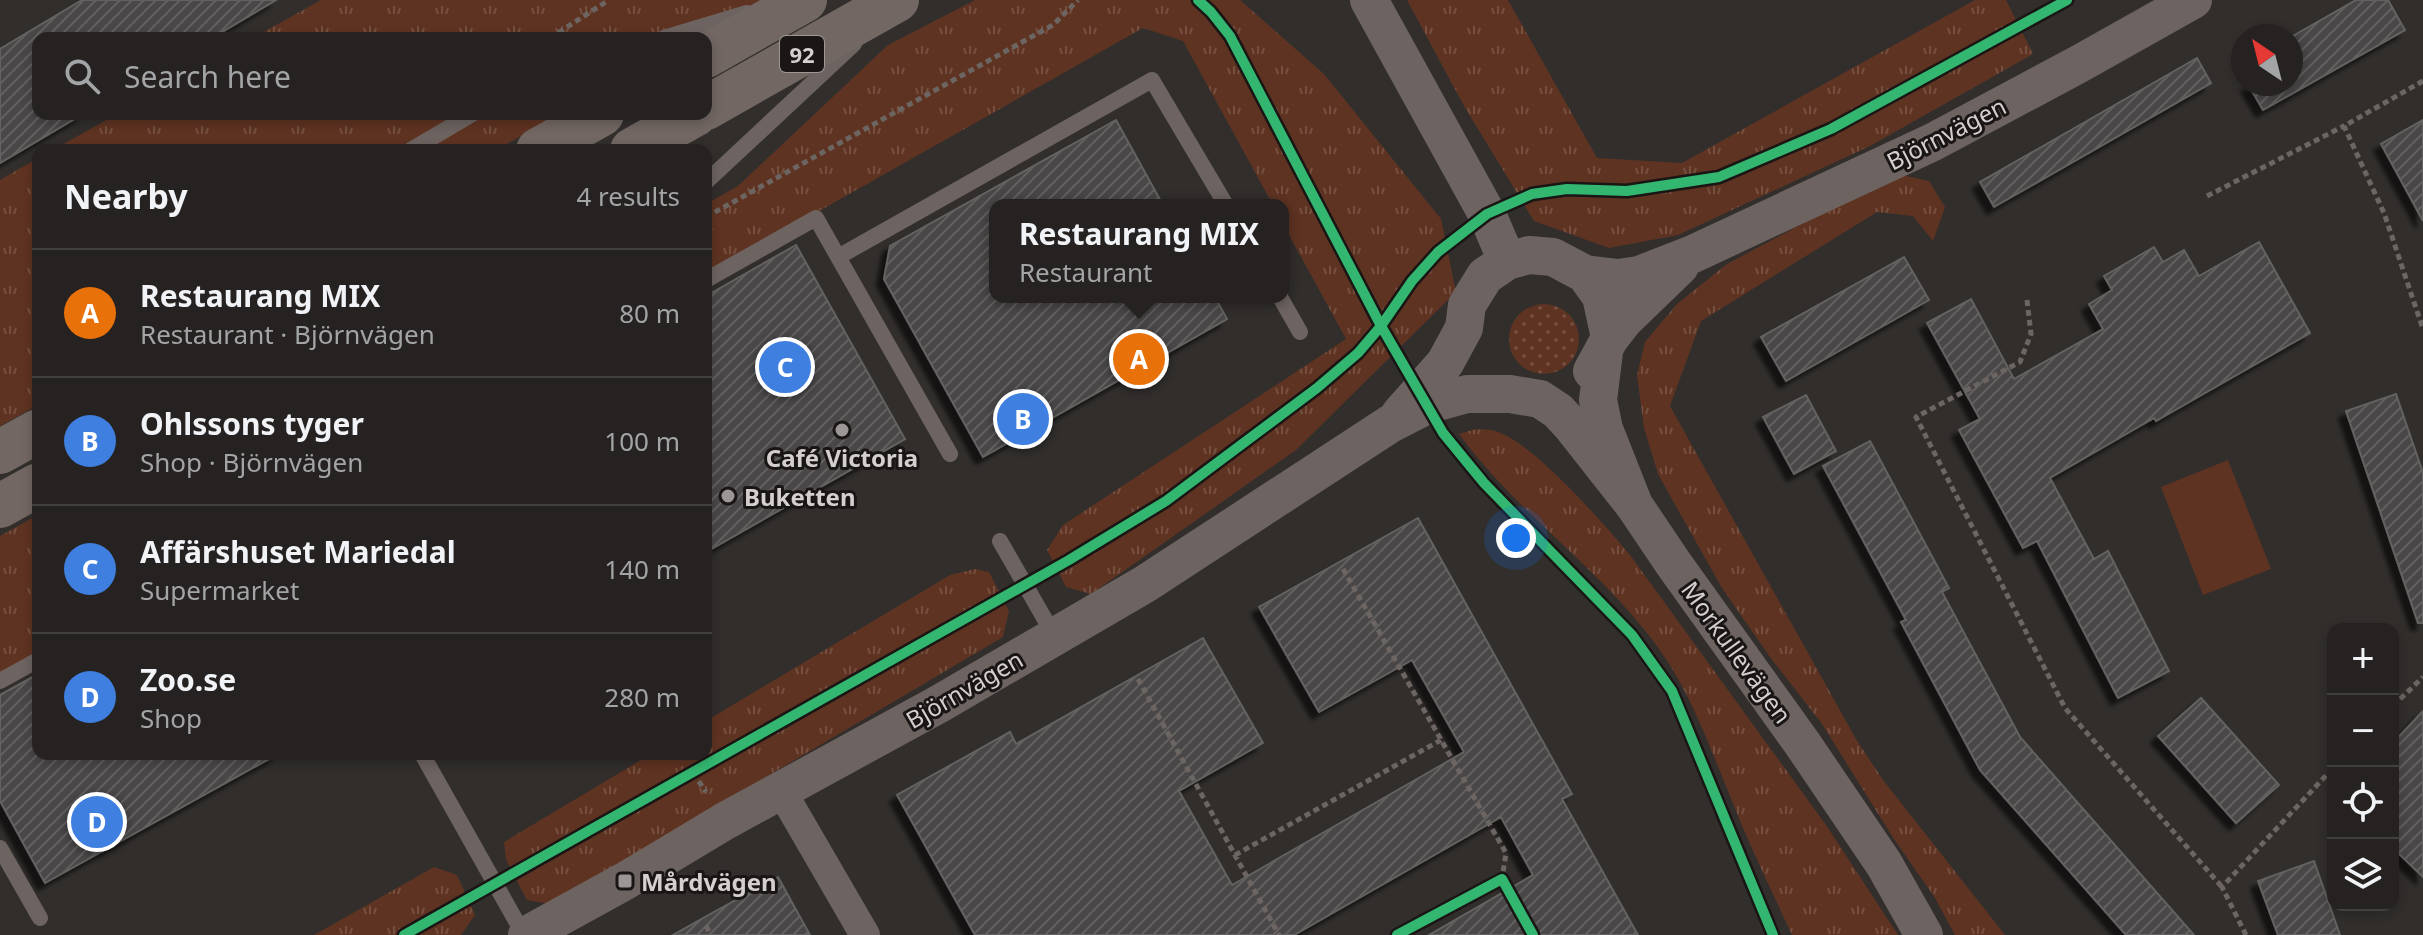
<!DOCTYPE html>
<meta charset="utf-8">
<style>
body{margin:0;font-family:"Noto Sans",sans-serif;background:#2d2a2a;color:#f1f3f6}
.controls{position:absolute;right:24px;bottom:24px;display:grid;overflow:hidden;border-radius:16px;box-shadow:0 4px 12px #0003}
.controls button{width:72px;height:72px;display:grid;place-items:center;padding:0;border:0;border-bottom:2px solid #423f3f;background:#252221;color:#f1f3f6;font:40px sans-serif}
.compass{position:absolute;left:2231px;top:24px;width:72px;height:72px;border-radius:50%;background:#252221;box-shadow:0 4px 12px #0003;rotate:325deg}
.you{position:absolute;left:1516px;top:538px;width:28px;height:28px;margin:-20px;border:6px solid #fff;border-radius:50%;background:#1a73e8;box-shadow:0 0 0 12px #1a73e833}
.badge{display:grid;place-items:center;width:52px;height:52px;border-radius:50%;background:#bca0f2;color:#fff;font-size:26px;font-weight:700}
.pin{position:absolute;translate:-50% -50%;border:4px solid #fff;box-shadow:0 2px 8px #0006}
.popup{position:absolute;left:989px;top:199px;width:300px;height:104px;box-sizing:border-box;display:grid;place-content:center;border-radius:16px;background:#252221;filter:drop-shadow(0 2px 6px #0005);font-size:26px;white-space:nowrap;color:#a3a4a5}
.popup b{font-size:30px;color:#f1f3f6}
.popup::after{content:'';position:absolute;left:50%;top:100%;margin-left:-16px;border:16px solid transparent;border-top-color:#252221}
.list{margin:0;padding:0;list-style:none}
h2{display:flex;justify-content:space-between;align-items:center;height:104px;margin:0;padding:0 32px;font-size:34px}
h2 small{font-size:26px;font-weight:400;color:#a3a4a5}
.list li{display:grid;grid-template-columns:52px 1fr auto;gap:24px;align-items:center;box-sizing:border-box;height:128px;padding:0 32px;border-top:2px solid #423f3f}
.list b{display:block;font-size:30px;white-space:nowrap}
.list p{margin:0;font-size:26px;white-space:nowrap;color:#a3a4a5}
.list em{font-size:26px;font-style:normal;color:#a3a4a5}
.icon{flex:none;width:44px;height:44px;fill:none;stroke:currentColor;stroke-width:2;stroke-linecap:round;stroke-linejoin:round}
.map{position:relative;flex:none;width:2423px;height:935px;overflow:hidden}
.search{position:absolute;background:#252221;box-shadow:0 4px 12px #0003;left:32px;top:32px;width:680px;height:88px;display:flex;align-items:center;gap:20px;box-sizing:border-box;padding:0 28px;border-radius:16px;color:#a3a4a5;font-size:30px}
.panel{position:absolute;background:#252221;box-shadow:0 4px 12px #0003;left:32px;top:144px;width:680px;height:616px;border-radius:16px}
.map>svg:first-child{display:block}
</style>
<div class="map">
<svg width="2423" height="935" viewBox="0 0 2423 935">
<defs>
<pattern id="grass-tufts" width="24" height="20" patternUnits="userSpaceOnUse" patternTransform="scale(2)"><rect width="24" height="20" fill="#5f3322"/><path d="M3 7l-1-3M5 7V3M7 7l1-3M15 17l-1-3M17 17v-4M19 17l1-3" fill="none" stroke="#755041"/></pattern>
<pattern id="park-dots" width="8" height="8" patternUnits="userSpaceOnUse" patternTransform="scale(2)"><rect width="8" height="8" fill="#5f3322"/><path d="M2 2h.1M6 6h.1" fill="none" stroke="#755041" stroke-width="1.8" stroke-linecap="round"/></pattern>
<pattern id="building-hatch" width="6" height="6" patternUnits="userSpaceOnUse" patternTransform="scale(2)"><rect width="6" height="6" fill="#4a4746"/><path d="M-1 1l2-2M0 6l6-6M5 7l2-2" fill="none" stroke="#636060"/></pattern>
<filter id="shadow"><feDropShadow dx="-7" dy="7" stdDeviation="2" flood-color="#0009"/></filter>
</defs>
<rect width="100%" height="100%" fill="#312e2c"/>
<path fill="url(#grass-tufts)" d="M321,0H765L697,38H253Z
M975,0H1240L1324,74L1441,219L1456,292L1296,450L1091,594L1066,587L1047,550L1063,525L1346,339L1283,224V205H1273L1183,41L1143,28L706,275V204L738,186L888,45Z
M1407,0H1508L1597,158L1682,163L1975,0H2006L2033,54L1870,146L1678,235L1609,248L1534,221L1464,106Z
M117,114H561L496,150H53Z
M38,158V405L0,426V180Z
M1906,176L1929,181L1945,207L1933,241L1913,216L1877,212L1701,321L1670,406L1856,739L1883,780L2005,935H1955L1935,898L1894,839L1822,724L1770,657L1722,588L1700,549L1658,474L1644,428L1637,375L1645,342L1677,304L1727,264L1886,179Z
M1476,429C1482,430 1490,429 1495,431C1531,440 1605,525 1630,555L1826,825L1898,935H1792C1772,891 1750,847 1732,801C1707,741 1689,685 1647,633C1590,561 1513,508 1459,434Z
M38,515V654L0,675V536Z
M975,569L989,572L1009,611L1003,637L551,904L527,900L506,860L504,842L651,754H706V721L950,575Z
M434,867L457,875L475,915L461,935H314Z"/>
<path fill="url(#park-dots)" d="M1509 339a35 35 0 1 1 70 0a35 35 0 1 1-70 0Z"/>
<path fill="#5f3322" d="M2228,460L2271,569L2203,595L2161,487Z"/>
<path fill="url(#building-hatch)" stroke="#646260" stroke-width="2" filter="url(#shadow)" d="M82,0H276L212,38H38V114H83L0,163V49Z
M2356,0H2388L2405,30L2263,110L2248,84H2291V37Z
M2197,58L2211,83L1994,207L1980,182Z
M1116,120L1163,205H995V297H1215L1227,319L983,457L884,279L890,246Z
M2423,120V221L2381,144Z
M2259,242L2310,333L2156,421L2154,418L2050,478L2094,559L2108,551L2169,671L2118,698L2037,541L2023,548L1959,430L1980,419L1927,323L1971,299L2014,379L2103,329L2089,304L2112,290L2104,276L2154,247L2163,262L2184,250L2199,276Z
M796,245L905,439L706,552V296Z
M1904,257L1929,300L1786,381L1761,337Z
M2396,394L2423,473V623H2418L2346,411Z
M1806,395L1836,451L1794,474L1763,417Z
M1870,441L1949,588L1942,592L2020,737L2194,935H2126L1980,770L1901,622L1906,620L1823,466Z
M1418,518L1572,794L1562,799L1638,935H1429L1533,875L1501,817L1294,935H975L897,795L1010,732L1016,744L1203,638L1263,743L1179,791L1232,885L1464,752L1412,660L1319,712L1259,607Z
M38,674V754H278L45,883L0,801V695Z
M2201,698L2279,785L2236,823L2158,736Z
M2423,711V877L2393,848V743Z
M2314,861L2340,935H2278L2258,881Z
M778,877L810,935H673L712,913Z"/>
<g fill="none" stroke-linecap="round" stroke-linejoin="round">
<path stroke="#6c6562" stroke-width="5" stroke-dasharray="6 4" stroke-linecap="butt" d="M550,38L609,0
M2423,81L2344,126L2384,213L2423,329
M2207,196L2344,126
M706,217L1053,25L1078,0
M2027,300L2031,334L2020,362L1916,417L2065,708L2222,887
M1343,569L1506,853L1502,879
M1138,679L1279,935
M2393,706L2423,677
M693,773L706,792
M1235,855L1441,740
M706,926L711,935
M2246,935L2222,887L2333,768"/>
<path stroke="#6d6461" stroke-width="16" d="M664,38L747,13
M411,150L472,114
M706,182L854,44
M838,257L1152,80L1226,205
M706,280L816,218L950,454
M1280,297L1300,332
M1000,541L1055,637
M0,681L38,660
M422,754L524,935
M0,848L40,918"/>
<path stroke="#6d6461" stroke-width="30" d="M782,792L865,935"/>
<path stroke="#6d6461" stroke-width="38" d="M1369,0L1487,214L1507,261
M1585,274L1618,278L1639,275L1693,254L1933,142L2079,64L2193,0
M1610,338L1624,320L1680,266
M1604,352L1598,400L1604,429L1634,505L1673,563L1802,743L1884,864L1924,935
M1400,414L1445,363L1464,328L1467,305L1485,276L1507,261L1529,255L1553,257L1585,274L1601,296L1610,338L1592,371
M527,935L625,881L725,821L939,704L1145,584L1390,424L1427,405L1467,394H1510L1540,399L1558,411L1571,425L1634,505"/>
<path stroke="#726763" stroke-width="44" d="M706,56L805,0
M706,108L897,0
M538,150L602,114
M632,150L696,114
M0,452L38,431
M0,506L38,485"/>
<g stroke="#191615" stroke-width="15">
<path id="cycleway" d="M1198,0L1211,12L1230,36L1381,326L1443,433L1484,483L1632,635L1672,691L1773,935
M404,935L1069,560L1166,501L1317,388L1358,353L1381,326L1412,281L1438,252L1487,214L1532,194L1567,189L1627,191L1719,177L1831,129L2067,0
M1397,935L1502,879L1533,935"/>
</g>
<use href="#cycleway" stroke="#33b770" stroke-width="10"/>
</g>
<g fill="#9c9796" stroke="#191615" stroke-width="3">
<circle cx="842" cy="430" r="8"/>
<circle cx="728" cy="496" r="8"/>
<rect x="617" y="873" width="16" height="16" rx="4"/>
</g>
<g text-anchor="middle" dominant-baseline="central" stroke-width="6" stroke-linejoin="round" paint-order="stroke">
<rect fill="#191615" stroke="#9d9897" stroke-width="2" x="780" y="36" width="44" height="36" rx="6"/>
<g font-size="22" font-weight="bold" fill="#d5d0cf">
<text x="802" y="54">92</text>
</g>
<g font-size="24" fill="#d5d0cf" stroke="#191615">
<text transform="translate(1946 133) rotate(-27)">Björnvägen</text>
<text transform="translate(1737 652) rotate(54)">Morkullevägen</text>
<text transform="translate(964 689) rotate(-30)">Björnvägen</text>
</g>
<g font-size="24" font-weight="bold" fill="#d5d0cf" stroke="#191615" text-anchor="start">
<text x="842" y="457" text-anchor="middle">Café Victoria</text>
<text x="744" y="496">Buketten</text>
<text x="641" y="881">Mårdvägen</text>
</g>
</g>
</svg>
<div class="controls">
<button>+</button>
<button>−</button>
<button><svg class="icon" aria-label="locate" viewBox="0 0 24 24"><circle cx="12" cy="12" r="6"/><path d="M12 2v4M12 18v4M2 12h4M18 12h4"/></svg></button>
<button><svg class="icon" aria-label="layers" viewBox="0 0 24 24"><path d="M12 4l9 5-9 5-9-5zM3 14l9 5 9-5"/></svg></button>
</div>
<svg class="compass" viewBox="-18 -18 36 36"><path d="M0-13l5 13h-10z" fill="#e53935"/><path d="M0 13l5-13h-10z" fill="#a3a4a5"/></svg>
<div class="you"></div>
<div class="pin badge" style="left:1139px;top:359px;background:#e8710a">A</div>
<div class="popup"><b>Restaurang MIX</b>Restaurant</div>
<div class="pin badge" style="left:1023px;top:419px;background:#3f7fe0">B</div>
<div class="pin badge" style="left:785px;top:367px;background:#3f7fe0">C</div>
<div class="pin badge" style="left:97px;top:822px;background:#3f7fe0">D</div>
<div class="search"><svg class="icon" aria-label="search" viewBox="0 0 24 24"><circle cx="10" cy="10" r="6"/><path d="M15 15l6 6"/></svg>Search here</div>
<section class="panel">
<h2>Nearby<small>4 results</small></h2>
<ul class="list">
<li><span class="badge" style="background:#e8710a">A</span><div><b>Restaurang MIX</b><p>Restaurant · Björnvägen</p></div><em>80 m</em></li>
<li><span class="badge" style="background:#3f7fe0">B</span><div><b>Ohlssons tyger</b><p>Shop · Björnvägen</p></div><em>100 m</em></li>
<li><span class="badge" style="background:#3f7fe0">C</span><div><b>Affärshuset Mariedal</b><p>Supermarket</p></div><em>140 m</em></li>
<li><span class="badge" style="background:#3f7fe0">D</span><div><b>Zoo.se</b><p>Shop</p></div><em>280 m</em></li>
</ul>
</section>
</div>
